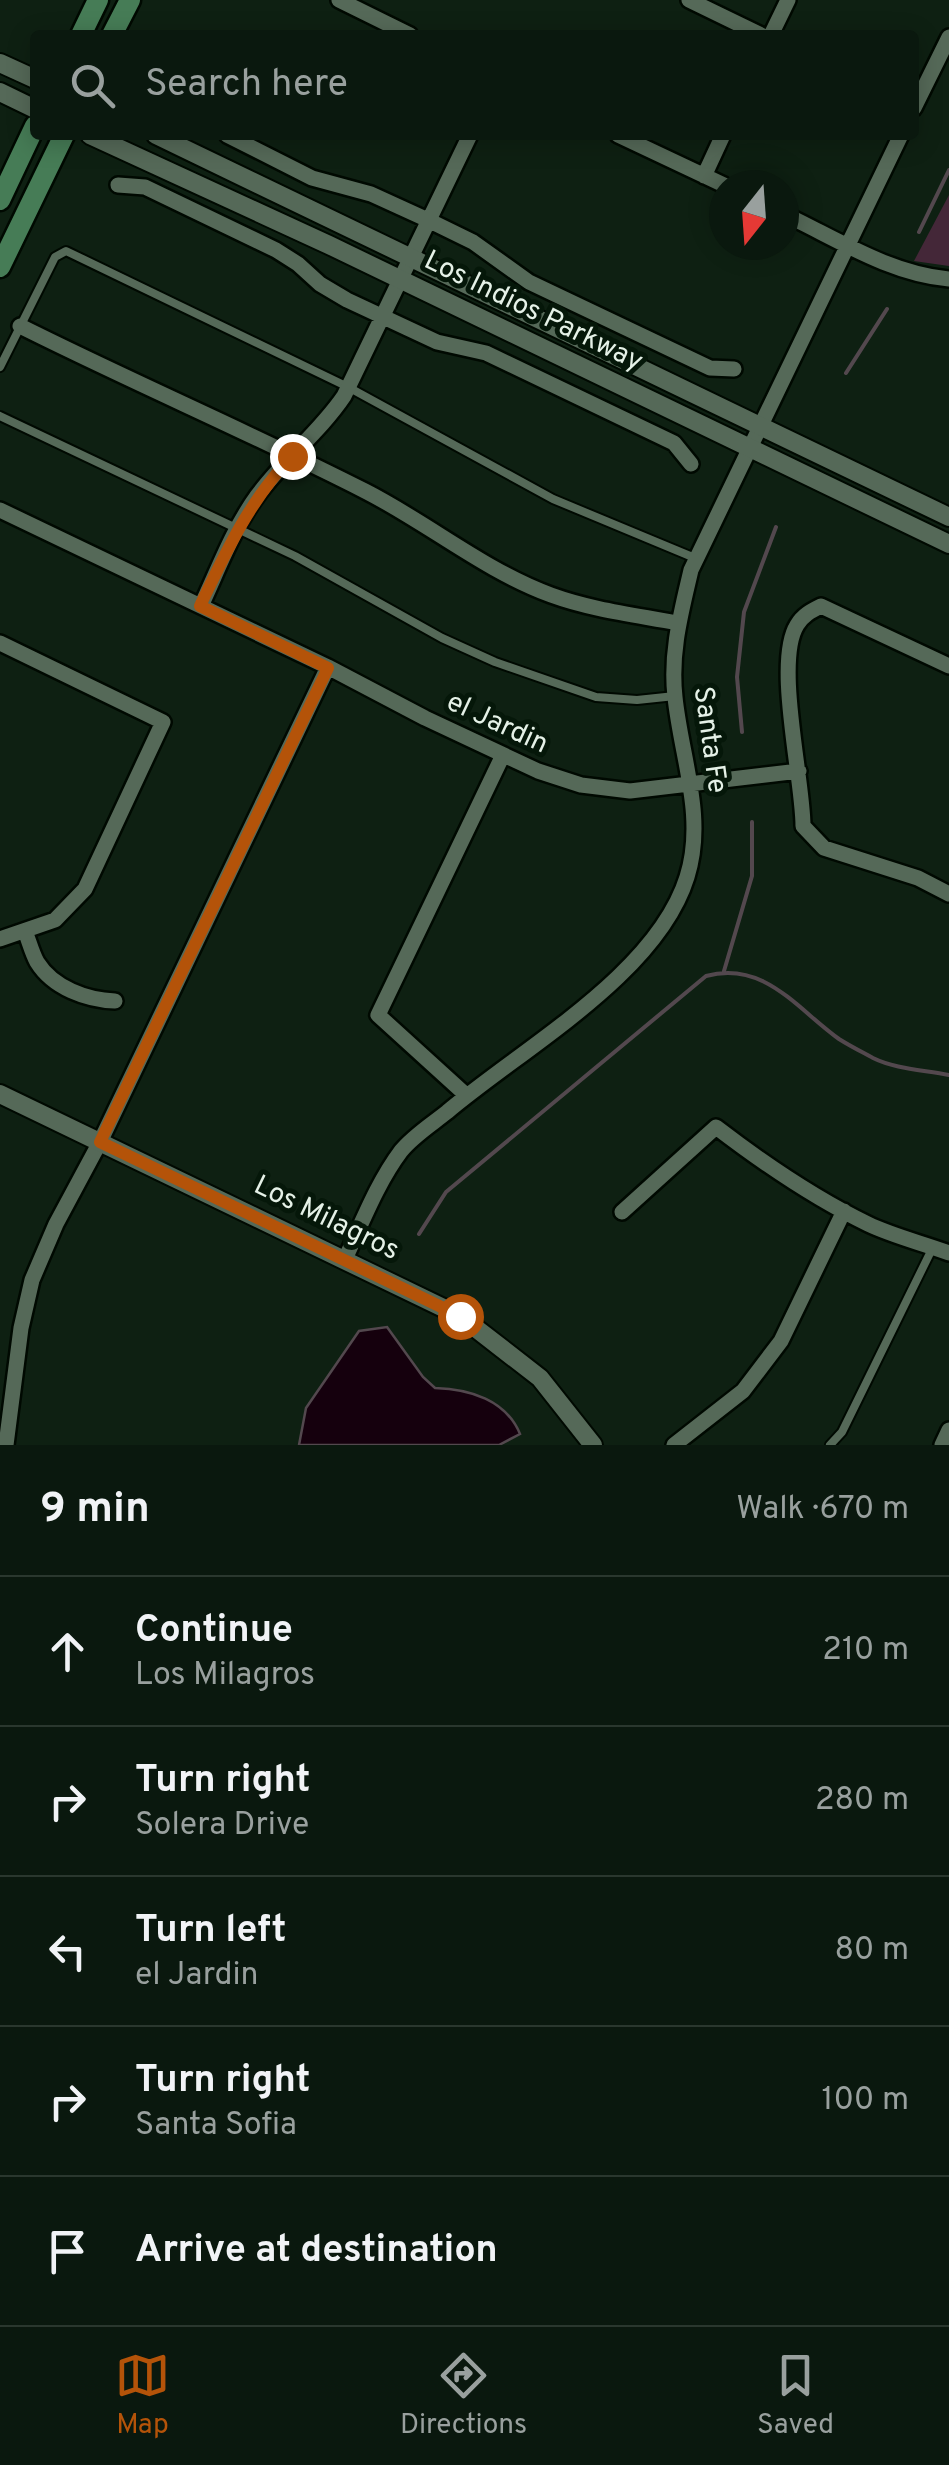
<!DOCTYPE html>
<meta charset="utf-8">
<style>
body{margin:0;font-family:Overpass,sans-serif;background:#18251c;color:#f1f3f6}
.compass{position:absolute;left:709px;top:170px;width:90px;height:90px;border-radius:50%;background:#0a180e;box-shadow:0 5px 25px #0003;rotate:197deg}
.stop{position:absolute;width:30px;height:30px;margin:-22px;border:8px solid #b45309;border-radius:50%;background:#fff}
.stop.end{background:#b45309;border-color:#fff;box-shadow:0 2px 10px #0008}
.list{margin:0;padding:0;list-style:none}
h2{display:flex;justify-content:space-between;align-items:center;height:130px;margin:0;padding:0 40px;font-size:42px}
h2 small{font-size:32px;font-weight:400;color:#99a09e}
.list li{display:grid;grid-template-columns:65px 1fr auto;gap:30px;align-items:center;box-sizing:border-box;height:150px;padding:0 40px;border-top:2px solid #2a372e}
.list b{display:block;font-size:38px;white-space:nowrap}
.list p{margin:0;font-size:32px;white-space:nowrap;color:#99a09e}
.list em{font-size:32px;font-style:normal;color:#99a09e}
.icon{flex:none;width:55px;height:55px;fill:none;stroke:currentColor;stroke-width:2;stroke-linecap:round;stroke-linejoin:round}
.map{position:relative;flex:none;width:949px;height:1445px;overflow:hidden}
.search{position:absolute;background:#0a180e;box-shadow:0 5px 25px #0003;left:30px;right:30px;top:30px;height:110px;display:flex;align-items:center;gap:25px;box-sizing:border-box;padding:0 35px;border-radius:10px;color:#99a09e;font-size:38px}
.sheet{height:880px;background:#0a180e}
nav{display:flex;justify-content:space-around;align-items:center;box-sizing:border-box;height:140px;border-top:2px solid #2a372e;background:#0a180e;font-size:28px;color:#99a09e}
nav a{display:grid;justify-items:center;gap:5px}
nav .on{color:#b45309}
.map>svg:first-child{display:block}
</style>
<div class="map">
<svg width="949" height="1445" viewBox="0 0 949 1445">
<rect width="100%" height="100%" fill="#0e2012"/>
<path fill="#442738" d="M949,195V266L914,261Z"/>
<path fill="#15000d" stroke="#53484e" stroke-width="2.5" d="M387,1327L423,1377L435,1388C470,1389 506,1400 520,1434L499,1445H299L306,1408L359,1331Z"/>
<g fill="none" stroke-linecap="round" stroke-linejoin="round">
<path stroke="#53484e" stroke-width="4" d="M919,232L949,170
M846,373L887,309
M742,732L737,677L744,612L776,527
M724,971L752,876V822
M419,1234L446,1192L706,976C764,960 797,1009 839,1039C850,1046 862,1052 873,1058C895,1069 925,1070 949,1075"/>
<g stroke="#000901" stroke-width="12">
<path id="service" d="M0,367L55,257L66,251L348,387L553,499L695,558
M0,416L295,556L442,638L495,662L596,697L637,700L675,696
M830,1445L842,1432L933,1247"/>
</g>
<g stroke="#000901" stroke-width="20">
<path id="minor" d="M339,0L410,35
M689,0L761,35
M771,35L788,0
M914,108L949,37
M227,135L312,178L371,194L428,220L473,242L529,282L710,368L734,369
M618,135L724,185
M704,176L723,135
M118,185L145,187L276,250L298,264L320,284L347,300L437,342L486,353L674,443L691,464
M784,214C837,239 890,274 949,279
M20,326C134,383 251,433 365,491C428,523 485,571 551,595C592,610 636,615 678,623
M0,510L328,667L425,718L538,771L581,785L630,791L799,771
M201,606C218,570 233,529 257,496C283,460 319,433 344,396L470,135
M0,643L163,722L85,889L55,920L0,939
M949,666L821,606C811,611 803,615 797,625C774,662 803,779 803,826L824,848L918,878L949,894
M25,931C29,941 32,953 37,962C53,988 87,1000 115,1001
M466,1095L378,1015L503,755
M622,1212L716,1127C763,1163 814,1198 868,1224C893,1236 922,1243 949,1253
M345,1259C362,1223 377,1183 401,1151C413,1136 432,1124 447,1112C524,1047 657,974 687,877C706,817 681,757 675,697C670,653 681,613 691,570L901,135
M6,1445L21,1328L32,1280L56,1224L100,1142L328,667
M674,1445L743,1391L781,1341L844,1211
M942,1445L949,1430"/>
</g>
<g stroke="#000901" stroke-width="22">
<path id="tertiary" d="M0,63L35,79
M0,92L35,109
M90,135L329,245L949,544
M156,135L949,517
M0,1094L460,1316L540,1378L593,1445"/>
</g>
<g stroke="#000901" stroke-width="25">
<path id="secondary" d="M81,35L98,0
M112,35L130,0
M0,200L35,126
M0,267L64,135"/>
</g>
<use href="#service" stroke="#556958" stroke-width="8"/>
<use href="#minor" stroke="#556958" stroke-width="15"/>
<use href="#tertiary" stroke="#556958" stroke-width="18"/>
<use href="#secondary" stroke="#467c56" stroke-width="20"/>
</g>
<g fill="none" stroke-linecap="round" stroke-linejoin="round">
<path stroke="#b45309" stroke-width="12" d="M292,456C248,503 227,550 200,606L328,668L100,1142L460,1316"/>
</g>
<g text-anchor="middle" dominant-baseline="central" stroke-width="10" stroke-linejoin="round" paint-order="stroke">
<g font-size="28" fill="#e5f1e7" stroke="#051709">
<text transform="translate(533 312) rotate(26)">Los Indios Parkway</text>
<text transform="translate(497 724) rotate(25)">el Jardin</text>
<text transform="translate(709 740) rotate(82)">Santa Fe</text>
<text transform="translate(326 1219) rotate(26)">Los Milagros</text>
</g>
</g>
</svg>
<svg class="compass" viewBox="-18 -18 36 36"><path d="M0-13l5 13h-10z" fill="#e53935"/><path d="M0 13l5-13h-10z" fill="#99a09e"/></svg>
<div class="stop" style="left:460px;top:1316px"></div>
<div class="stop end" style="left:292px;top:456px"></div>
<div class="search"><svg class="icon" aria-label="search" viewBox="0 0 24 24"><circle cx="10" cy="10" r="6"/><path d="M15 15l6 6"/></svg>Search here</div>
</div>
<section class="sheet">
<h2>9 min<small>Walk · 670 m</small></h2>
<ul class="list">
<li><svg class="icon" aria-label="ahead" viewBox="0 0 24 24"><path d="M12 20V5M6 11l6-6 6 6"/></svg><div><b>Continue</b><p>Los Milagros</p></div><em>210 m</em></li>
<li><svg class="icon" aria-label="right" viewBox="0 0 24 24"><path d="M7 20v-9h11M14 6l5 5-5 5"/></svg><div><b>Turn right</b><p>Solera Drive</p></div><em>280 m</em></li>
<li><svg class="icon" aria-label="left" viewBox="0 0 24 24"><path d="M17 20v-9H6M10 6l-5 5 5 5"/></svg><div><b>Turn left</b><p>el Jardin</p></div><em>80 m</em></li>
<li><svg class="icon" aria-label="right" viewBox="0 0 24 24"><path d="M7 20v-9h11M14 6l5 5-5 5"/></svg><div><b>Turn right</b><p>Santa Sofia</p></div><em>100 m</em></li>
<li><svg class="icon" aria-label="arrive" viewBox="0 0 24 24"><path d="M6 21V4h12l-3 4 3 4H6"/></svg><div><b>Arrive at destination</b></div></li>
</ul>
</section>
<nav>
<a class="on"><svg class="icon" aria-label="map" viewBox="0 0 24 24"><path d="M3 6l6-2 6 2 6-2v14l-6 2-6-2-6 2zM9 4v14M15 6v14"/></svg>Map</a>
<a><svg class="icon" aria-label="directions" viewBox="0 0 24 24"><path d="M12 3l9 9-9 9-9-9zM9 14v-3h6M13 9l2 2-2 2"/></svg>Directions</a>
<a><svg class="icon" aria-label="saved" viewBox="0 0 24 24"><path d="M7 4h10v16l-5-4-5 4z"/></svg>Saved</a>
</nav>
